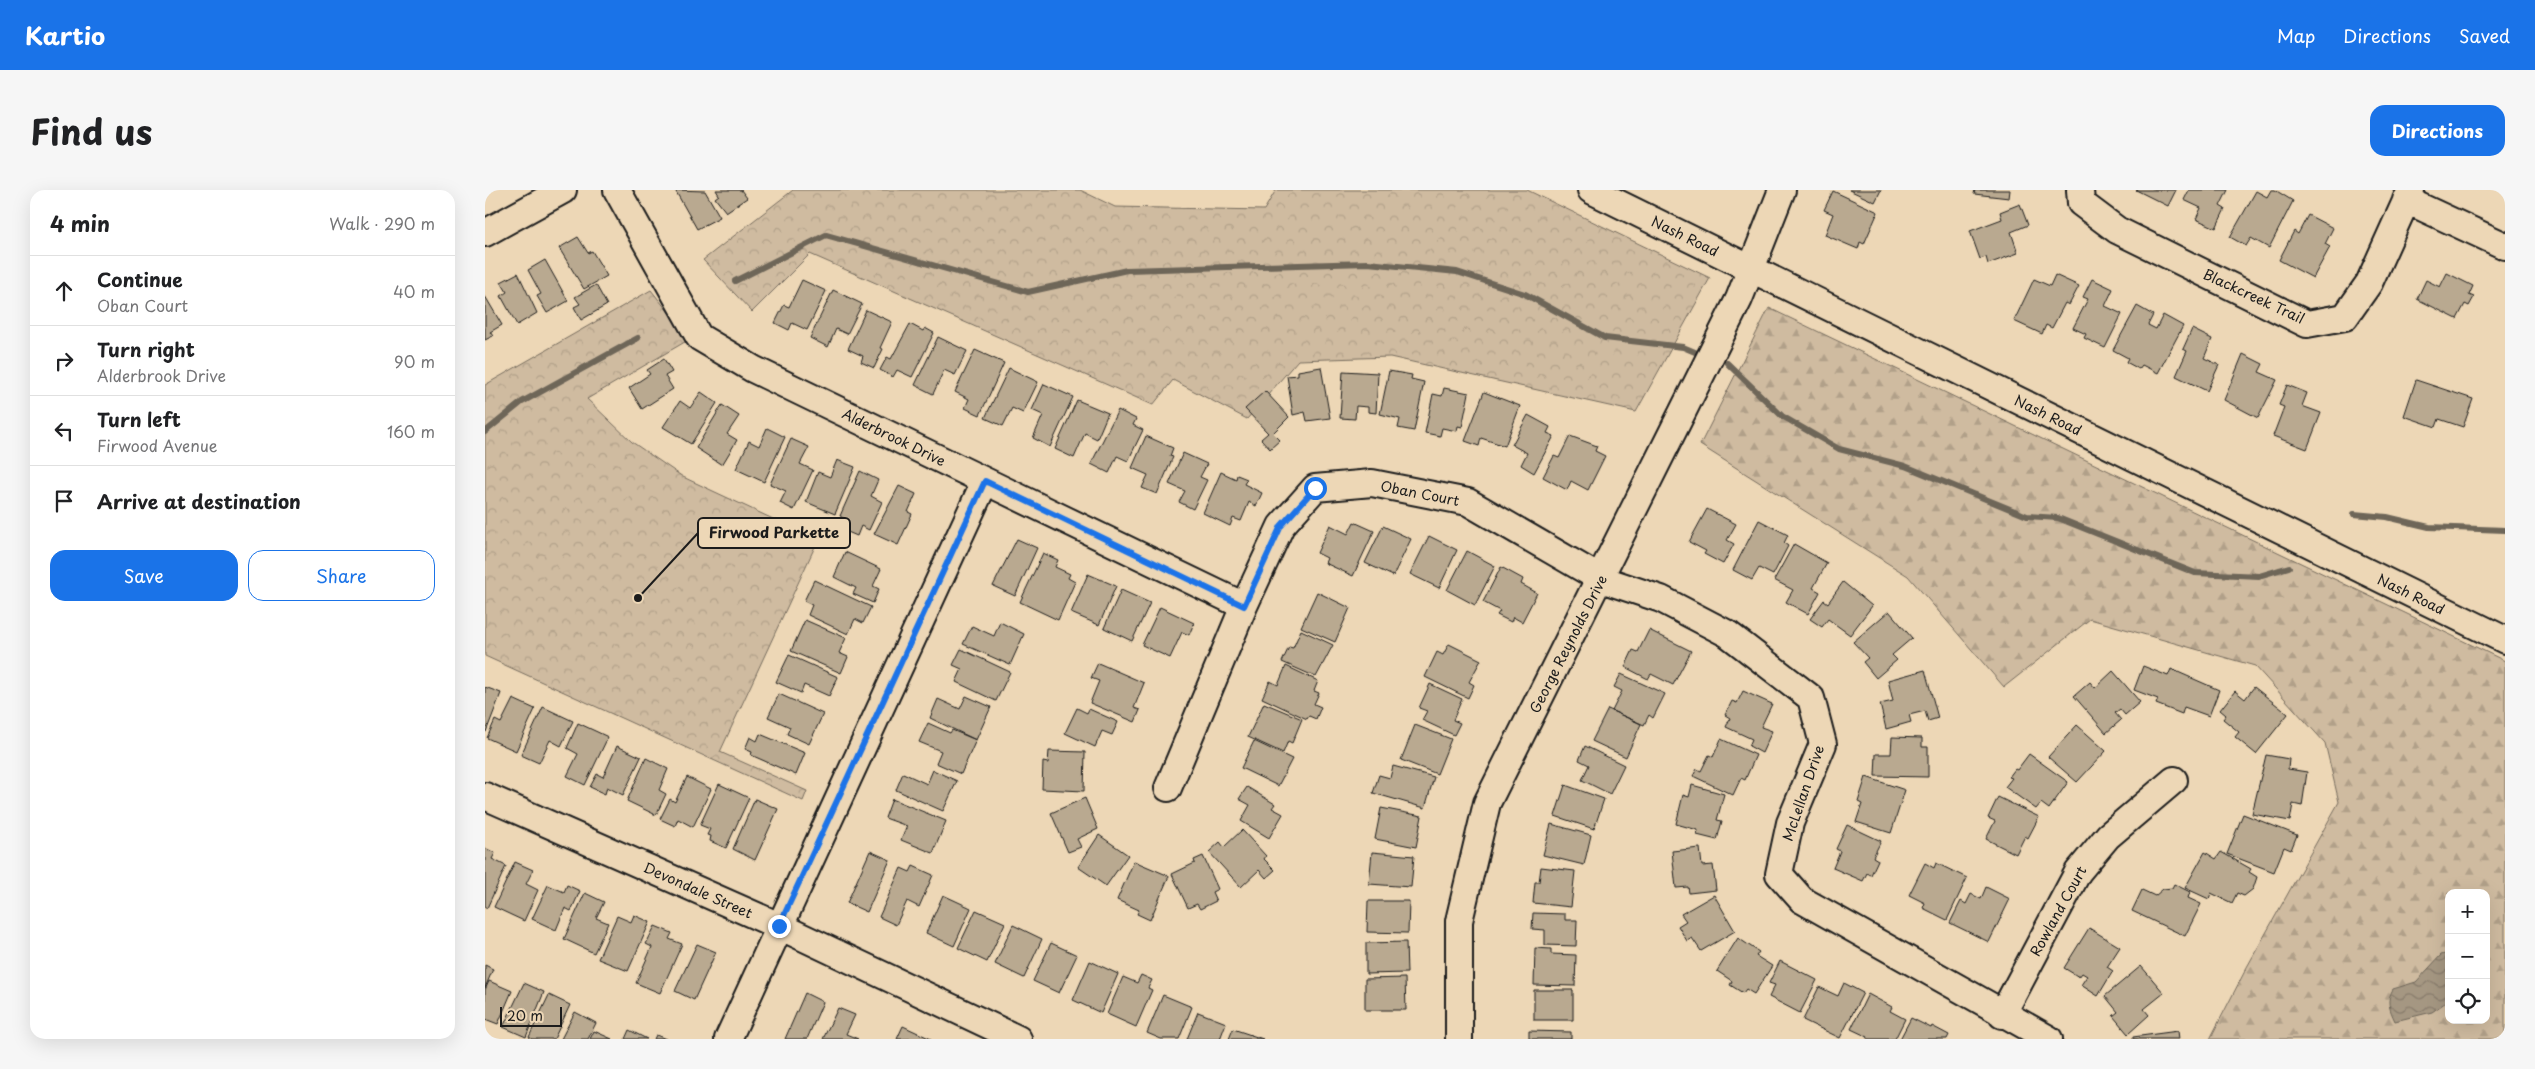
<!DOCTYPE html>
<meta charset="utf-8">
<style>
body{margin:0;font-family:"Playpen Sans",sans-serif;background:#f6f6f6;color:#202124}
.controls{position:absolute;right:15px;bottom:15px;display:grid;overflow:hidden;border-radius:10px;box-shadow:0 5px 20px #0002}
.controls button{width:45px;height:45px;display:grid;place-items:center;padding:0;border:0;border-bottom:1px solid #e0e0e0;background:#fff;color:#202124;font:25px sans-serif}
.scale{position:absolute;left:15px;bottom:12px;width:62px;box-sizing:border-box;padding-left:5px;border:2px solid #1c1c1c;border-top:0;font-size:14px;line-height:18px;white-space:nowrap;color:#1c1c1c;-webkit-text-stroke:4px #edd7b6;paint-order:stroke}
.stop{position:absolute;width:15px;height:15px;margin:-11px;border:4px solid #1a73e8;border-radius:50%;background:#fff}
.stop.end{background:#1a73e8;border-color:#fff;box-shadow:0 1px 5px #0008}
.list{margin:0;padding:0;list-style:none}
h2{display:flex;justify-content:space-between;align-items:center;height:65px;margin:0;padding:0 20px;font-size:21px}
h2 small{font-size:16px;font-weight:400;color:#757577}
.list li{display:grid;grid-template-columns:32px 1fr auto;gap:15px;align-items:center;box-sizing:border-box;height:70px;padding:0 20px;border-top:1px solid #e0e0e0}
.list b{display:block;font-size:19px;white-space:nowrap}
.list p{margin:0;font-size:16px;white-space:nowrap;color:#757577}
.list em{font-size:16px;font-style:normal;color:#757577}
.actions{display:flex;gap:10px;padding:15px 20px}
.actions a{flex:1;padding:11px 0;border:1px solid #1a73e8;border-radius:15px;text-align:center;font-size:18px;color:#1a73e8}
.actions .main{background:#1a73e8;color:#fff}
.icon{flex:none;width:28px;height:28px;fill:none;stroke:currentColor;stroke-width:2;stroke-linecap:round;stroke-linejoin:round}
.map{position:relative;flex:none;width:2020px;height:849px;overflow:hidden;border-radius:15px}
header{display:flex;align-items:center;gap:30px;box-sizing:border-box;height:70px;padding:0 25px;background:#1a73e8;color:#fff}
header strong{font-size:24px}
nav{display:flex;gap:28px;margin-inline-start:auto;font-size:18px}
.intro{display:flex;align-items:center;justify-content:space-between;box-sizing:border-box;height:120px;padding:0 30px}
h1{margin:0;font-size:35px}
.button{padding:12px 22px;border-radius:15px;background:#1a73e8;color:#fff;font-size:18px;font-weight:700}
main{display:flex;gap:30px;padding:0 30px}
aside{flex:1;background:#fff;border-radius:15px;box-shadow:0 5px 20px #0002}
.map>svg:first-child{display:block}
</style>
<header>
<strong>Kartio</strong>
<nav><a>Map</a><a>Directions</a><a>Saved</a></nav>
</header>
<div class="intro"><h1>Find us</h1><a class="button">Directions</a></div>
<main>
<aside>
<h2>4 min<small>Walk · 290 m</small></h2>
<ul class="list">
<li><svg class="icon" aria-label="ahead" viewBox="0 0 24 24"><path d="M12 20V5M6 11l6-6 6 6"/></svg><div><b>Continue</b><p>Oban Court</p></div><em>40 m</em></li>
<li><svg class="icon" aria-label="right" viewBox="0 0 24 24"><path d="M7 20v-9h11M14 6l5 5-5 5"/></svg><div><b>Turn right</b><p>Alderbrook Drive</p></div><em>90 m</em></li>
<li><svg class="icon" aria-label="left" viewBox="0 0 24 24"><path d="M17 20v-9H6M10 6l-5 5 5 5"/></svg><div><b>Turn left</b><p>Firwood Avenue</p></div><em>160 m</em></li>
<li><svg class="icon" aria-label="arrive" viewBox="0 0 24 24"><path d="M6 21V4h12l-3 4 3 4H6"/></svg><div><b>Arrive at destination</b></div></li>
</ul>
<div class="actions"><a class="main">Save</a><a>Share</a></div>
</aside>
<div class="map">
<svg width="2020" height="849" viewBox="0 0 2020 849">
<defs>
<pattern id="forest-firs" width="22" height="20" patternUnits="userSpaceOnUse" patternTransform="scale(1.25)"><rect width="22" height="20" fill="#cfbba0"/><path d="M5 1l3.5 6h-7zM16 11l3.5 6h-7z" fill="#b1a089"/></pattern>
<pattern id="park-crowns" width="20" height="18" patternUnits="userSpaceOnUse" patternTransform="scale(1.25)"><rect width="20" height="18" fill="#cfbba0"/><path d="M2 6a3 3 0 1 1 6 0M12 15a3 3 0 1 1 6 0" fill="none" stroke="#b1a089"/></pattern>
<pattern id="water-waves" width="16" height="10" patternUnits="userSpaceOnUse" patternTransform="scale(1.25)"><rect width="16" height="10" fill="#a59782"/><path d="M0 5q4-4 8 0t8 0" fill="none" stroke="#867a6a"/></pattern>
</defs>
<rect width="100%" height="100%" fill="#edd7b6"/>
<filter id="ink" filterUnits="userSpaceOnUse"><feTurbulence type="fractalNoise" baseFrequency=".02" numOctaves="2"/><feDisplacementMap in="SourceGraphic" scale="10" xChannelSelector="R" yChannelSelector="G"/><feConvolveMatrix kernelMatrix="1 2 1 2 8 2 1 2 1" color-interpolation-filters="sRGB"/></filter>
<g filter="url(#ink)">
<path fill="url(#forest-firs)" stroke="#766c5e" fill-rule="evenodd" d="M1284,118L2020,471V849H1725L1762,777L1854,612L1840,553L1770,476L1605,429L1519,497L1423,386L1215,255ZM1964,703H2001V830H1964Z"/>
<path fill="url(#park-crowns)" stroke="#766c5e" d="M308,0H595L630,17L779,20L791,0H1042L1225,88L1151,222L905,167L813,170L762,229L688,190L668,215L325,64L267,122L218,70Z
M166,100L205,149L102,209L147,252L198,287L333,350L235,562L322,601L318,611L0,466V195Z"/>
<path fill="url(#water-waves)" stroke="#6e6659" d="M1964,763V810L1947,822L1910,831C1904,818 1901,811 1908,799L1931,792L1956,765Z"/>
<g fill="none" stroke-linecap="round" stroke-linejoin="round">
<path stroke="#6e6659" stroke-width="6" d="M250,91L341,45L543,102L642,80L883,73L972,82L1040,104L1120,148L1198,157L1210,162
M1242,173L1297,226L1354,259L1420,276L1542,326L1573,328L1710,383L1774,386L1804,377
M0,242L37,212L153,148
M1869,324L1902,327L1944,337L2020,340"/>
</g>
<path fill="#b9a990" stroke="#1c1c1c" d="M190,0L220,1L235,27L212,39Z
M231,0H256L262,8L241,22L230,8L234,5Z
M1364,0H1396L1390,12Z
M1490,0H1525L1524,8L1489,4Z
M1651,0H1691L1683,16Z
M1704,0H1743L1735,16L1740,19L1731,38L1711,29L1716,18L1699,10Z
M1786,0H1790L1808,11L1784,58L1766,48L1761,56L1745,47L1771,1L1782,7Z
M1348,1L1393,22L1379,54L1375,52L1373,59L1340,45L1348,24L1339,20Z
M1535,14L1543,35L1526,42L1533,63L1503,74L1501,67L1495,69L1485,41L1517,29L1515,22Z
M1823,25L1848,38L1840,54L1845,57L1828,88L1794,70L1809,41L1813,44Z
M93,47L103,63L107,61L122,86L99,99L74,58Z
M60,70L83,111L62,123L52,106L56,104L43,80Z
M33,83L52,123L32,135L16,106L22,102L16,92Z
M1962,83L1988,96L1984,105L1989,107L1984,116L1980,114L1972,129L1932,109L1941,90L1955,97Z
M1570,85L1594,96L1584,115L1580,113L1567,138L1561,135L1557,144L1529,131L1549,89L1565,96Z
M1607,89L1628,99L1620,116L1637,124L1620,158L1599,148L1601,144L1588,138L1603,109L1598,107Z
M317,90L341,101L322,140L307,133L304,140L290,133L299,115L304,117Z
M111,95L122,115L96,130L89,117L95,114L90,107Z
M348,100L377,114L362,144L351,139L343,157L325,148Z
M0,106L17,135L5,142L8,146L0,150Z
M1652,116L1668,125L1663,135L1671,139L1678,125L1698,136L1673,183L1657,175L1654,179L1641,172L1643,168L1628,160Z
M381,120L407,132L395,158L398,159L389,178L376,172L378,166L363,159Z
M425,134L438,141L440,138L449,143L427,187L412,180L408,187L395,180L402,167L406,169Z
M1707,139L1727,149L1719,168L1734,175L1722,201L1691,186L1702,161L1698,159Z
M453,147L482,161L470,185L459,180L448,204L430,195Z
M490,160L519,173L495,225L480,218L484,209L470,202Z
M1758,164L1778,174L1774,182L1792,190L1773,228L1739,210Z
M179,169L187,182L180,186L188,199L157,219L144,198L165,184L162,180Z
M836,177L845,228L822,231L820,222L808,225L802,186L813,185V181Z
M524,178L553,192L538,223L527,218L518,236L500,228Z
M858,181L893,183L891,223L883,222V217L871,216L870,229L855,228Z
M904,181L927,185L926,189L939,192L929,241L913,238L915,229L895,224Z
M1931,190L1988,209L1978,237L1954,229L1951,237L1919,226Z
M559,194L588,207L565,257L548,248L558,225L547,220Z
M1802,195L1822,203L1817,216L1836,223L1822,259L1788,246L1799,217L1794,215Z
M959,198L984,203L977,237L973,236L972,241L957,238L955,246L940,243L948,204L957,206Z
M780,201L804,227L788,243L795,250L785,259L776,249L783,243L760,219Z
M216,202L232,213L206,254L178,237L195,211L205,218Z
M999,202L1035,216L1020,256L996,248L994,256L980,251Z
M592,210L623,223L612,249L600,243L589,268L570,259Z
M237,215L254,226L242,244L252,250L237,275L211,258Z
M633,220L651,229L648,235L658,240L643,271L632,266L624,283L606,274Z
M1043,225L1065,237L1062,243L1069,246L1049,283L1036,275L1042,263L1027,255Z
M282,238L300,247L279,292L251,279L264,251L274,256Z
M661,246L688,258L685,266L688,267L672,304L657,298L663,285L647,278Z
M1085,246L1112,256L1110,261L1120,266L1103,300L1086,291L1082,300L1058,287L1069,266L1074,268Z
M306,249L324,257L315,274L328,280L309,320L295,313L301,301L285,294Z
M698,263L722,274L715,287L722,290L708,319L694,312L700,301L684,294Z
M352,270L370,277L350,324L321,312L333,282L345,287Z
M375,281L393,290L386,306L397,312L384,340L376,336L372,346L358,340L362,330L355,326Z
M736,282L751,289L752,285L762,289L759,294L777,303L771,316L764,312L756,331L748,328L745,336L718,323Z
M414,296L431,304L423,322L427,324L413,355L389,344Z
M1222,319L1251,334L1242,350L1249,354L1238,374L1219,364L1221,361L1204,352Z
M1274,330L1303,345L1299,353L1303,356L1288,385L1274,378L1267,390L1248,380Z
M869,332L889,341L868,386L840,373L842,368L832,363L845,335L863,344Z
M898,336L926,349L908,386L880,373Z
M944,346L972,360L954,398L925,384Z
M532,349L552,358L530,406L508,396Z
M1309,354L1342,373L1328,398L1335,402L1323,424L1301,412L1308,400L1289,390Z
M982,361L1010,376L990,415L962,400Z
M360,362L396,379L388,396L394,399L388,413L368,404L371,398L349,387Z
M558,363L573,370L570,377L585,384L583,388L590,392L573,430L535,412Z
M1016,377L1038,389L1036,394L1052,403L1037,432L1028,427L1026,432L1012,425L1015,421L998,412Z
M603,384L631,396L614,435L586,423Z
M329,390L386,417L378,433L370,429L363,444L323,425L327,415L319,411Z
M1358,392L1387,416L1365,445L1343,429L1337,437L1325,429L1339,410L1343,413Z
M636,400L665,413L647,451L619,438Z
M832,402L865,418L850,452L816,437Z
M675,417L709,433L704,445L697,442L685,468L657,455Z
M1404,421L1427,448L1407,465L1412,470L1391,488L1378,472L1383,468L1368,452Z
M320,430L361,448L354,463L363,467L356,483L306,461Z
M515,432L539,444L525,475L478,454L487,436L509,446Z
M816,440L848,455L831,487L797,472L804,457L808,458Z
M1164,440L1206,461L1188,495L1166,484L1163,489L1140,477L1148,460L1153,462Z
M964,454L996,470L984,492L989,495L983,508L940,487L952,462L958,465Z
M476,459L525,482L511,511L471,492L477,479L468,475Z
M304,465L353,487L344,506L319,495L316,503L291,492Z
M613,473L659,493L649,518L655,520L650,532L605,513L614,491L606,488Z
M801,476L833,491L829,501L834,503L829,514L836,517L831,529L824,526L822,529L777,508L785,491L793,495Z
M1658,476L1683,486L1686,479L1734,500L1724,526L1699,517L1697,524L1671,514L1673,509L1649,500Z
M1440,480L1453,528L1443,531L1440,521L1424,525L1426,532L1401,539L1395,514L1408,511L1403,490Z
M1628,481L1655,512L1640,525L1635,519L1630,523L1636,530L1621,543L1589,506L1605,492L1610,498Z
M1136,484L1180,504L1168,528L1164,525L1159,535L1127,521L1137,501L1129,497Z
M945,494L977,509L968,530L975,533L969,545L937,530L942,521L934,518Z
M0,497L16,503L1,542H0Z
M1769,497L1803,524L1771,564L1750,547L1754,542L1738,529L1741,525L1735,520L1750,501L1760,509Z
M1258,501L1287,514L1276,537L1287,541L1277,563L1264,556L1267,549L1241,537L1245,528L1240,525L1247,511L1252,513Z
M294,504L338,524L324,554L302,544L305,537L283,527Z
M481,506L506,517L491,550L445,528L453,509L475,519Z
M28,509L50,519L31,561L2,548L10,530L16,533Z
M779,513L817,529L807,553L803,551L798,563L763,547Z
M58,517L88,531L76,556L65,550L54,573L36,565Z
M592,518L602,523L604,519L633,532L627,545L617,541L610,557L580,543Z
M1123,519L1156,534L1141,567L1107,551Z
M93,533L123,547L100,595L82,586L93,564L82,558Z
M443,533L465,543L467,540L491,550L476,584L451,573L456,561L434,552Z
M930,535L966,549L952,584L916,570Z
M1592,535L1621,561L1592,592L1563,567Z
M275,544L320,563L311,585L266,565L267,562L260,559L265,547L272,551Z
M1407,547L1437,548V557H1443V587L1390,586L1391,564H1406Z
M1236,549L1271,565L1260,590L1256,588L1248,605L1208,586L1212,579L1216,581L1224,565L1228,567Z
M769,551L807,569L793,596L756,578Z
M132,556L156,567L138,605L122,597L120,604L105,597L112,584L118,587Z
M1100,556L1139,575L1125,604L1097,590L1104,575L1094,570Z
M564,561L600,562L599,601L557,599L558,572L563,573Z
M1544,564L1583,592L1564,619L1556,613L1551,619L1520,597L1527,588L1524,587L1530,579L1532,580Z
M1781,565L1804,569L1803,579L1822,582L1817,616L1808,614L1805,631L1767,624Z
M161,568L183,579L174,600L181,604L171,625L142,611Z
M908,576L949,587L940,618L888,603L894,585L905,588Z
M448,580L472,591L458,621L411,600L418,583L442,594Z
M202,587L226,599L208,637L193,629L190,636L175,629L185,609L190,612Z
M1381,587L1420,600L1406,643L1371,632L1377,614L1373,612Z
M234,594L264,608L241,658L225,651L226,646L222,645L225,639L215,635Z
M1080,595L1119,609L1109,639L1070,626Z
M1207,595L1239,604L1232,630L1237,631L1232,650L1212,645L1213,640L1191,634L1198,605L1204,607Z
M762,597L790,614L787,618L798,624L784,648L756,631L765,615L754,609Z
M1513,607L1554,627L1543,648L1540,646L1531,664L1501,649L1510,631L1503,628Z
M600,608L613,639L592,649L596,657L583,662L566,623Z
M270,609L293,619L270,670L248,659Z
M407,609L461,631L448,663L416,650L422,636L400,628Z
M896,618L937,626L931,657L890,649Z
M1758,624L1812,645L1806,660L1799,657L1789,682L1742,664Z
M1066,634L1106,645L1099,675L1058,665Z
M1362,635L1396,651L1388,667L1393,670L1386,685L1382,683L1378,691L1348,678L1355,661L1351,659Z
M757,640L781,666L779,669L790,680L781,688L774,680L756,697L724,662L735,652L739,657Z
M614,645L643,665L621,696L593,677Z
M0,658L10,663L7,669L21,676L2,718H0Z
M1215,658L1217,676L1228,675L1231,700L1204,703L1203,697L1191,698L1187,661Z
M385,661L405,670L382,722L362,713Z
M887,662L929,666L926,697L884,694Z
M1720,662L1731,669L1736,662L1766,679L1764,682L1772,687L1768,699L1759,706L1752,703L1747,713L1726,703L1724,709L1700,698Z
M718,666L733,699L727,702L731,711L715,719L712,714L703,718L687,684L710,673L709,670Z
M649,671L684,686L665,730L652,724L654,720L632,710Z
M30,672L48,680L41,694L53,700L39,731L9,717Z
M1440,673L1449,678L1451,673L1482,688L1462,730L1438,718L1440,713L1424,705Z
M428,676L448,685L434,717L422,711L411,735L394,727L416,678L425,682Z
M1056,677L1090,681L1086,717L1048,713L1050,692H1054Z
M1689,694L1705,702L1703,708L1716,714L1700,746L1647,721L1657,700L1670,706L1678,699L1687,698Z
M63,695L79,702L82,695L95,701L86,721L80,718L71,740L47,729Z
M1501,697L1525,709L1504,752L1465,733L1476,711L1481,714L1486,704L1496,709Z
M100,703L119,712L111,728L123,733L109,763L79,749Z
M458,705L486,718L469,756L441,743Z
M1229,705L1250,741L1216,761L1207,748L1202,751L1193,736L1201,731L1196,724Z
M883,711H924L923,743L882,742Z
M491,720L520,733L502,772L473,758Z
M1048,723L1080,724V730H1092L1091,756L1060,755V740L1047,739Z
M149,725L165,732L143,781L113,769L132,726L146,732Z
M528,735L557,749L539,788L510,774Z
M170,736L187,743L184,749L197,754L175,803L151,793L167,757L161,754Z
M1604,738L1635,757L1622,777L1628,781L1613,806L1596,795L1602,786L1597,783L1594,787L1579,778Z
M1253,748L1274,762L1271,766L1287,776L1269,804L1261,799L1258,803L1245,795L1247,791L1232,781Z
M921,752L922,783L881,784V753Z
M566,753L592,765L574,803L548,791Z
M212,754L231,762L209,810L190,801Z
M1050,758L1066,759V764L1091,765L1090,796L1049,795Z
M605,771L633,784L616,823L588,810Z
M1295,771L1332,790L1315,823L1284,807L1290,795L1284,793Z
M0,775L8,779L0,798Z
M1656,776L1679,803L1659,819L1664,825L1643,844L1628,826L1633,822L1620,806Z
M656,785L667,790L663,798L667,800L651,837L622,824L638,787L652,793Z
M920,788L921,820H880V789Z
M4,791L27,801L13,834L0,829V800Z
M39,793L59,802L41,847L18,837Z
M1359,793L1378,803L1355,848L1318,830L1334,797L1353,806Z
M1049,800H1088V830H1049Z
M320,803L338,812L322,849H300Z
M1383,804L1407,817L1405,821L1420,829L1410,849H1382L1383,847L1366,839Z
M64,805L85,815L69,849H47L44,847Z
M678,805L707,817L694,849H676L662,843Z
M353,818L370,825L361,844L373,849H338Z
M90,822L111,833L103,849H76Z
M713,822L741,833L735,849H702Z
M1426,828L1446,838L1447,836L1464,845L1462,849H1415Z
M418,836L446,849H412Z
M748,839L778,849H744Z
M144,840L162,849H140Z
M109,841L127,849H105Z
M1044,841L1086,842V849H1044Z
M1693,841L1694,849H1648V847Z
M171,845L181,849H169Z"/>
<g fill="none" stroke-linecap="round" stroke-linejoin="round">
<g stroke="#1c1c1c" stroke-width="30">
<path id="minor" d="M132,0L214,147L268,179L759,416
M1106,0L2020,450
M1595,0L1596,13L1632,40L1822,134L1860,127L1884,93L1926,0
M1921,10L2020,56
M0,43L78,0
M683,598L759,416L796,336L830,298L887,293L983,312L1116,389L1176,409L1243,444L1326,508L1338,554L1305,633L1294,684L1317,710L1564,849
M0,606L294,736L533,849
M1517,825L1593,682L1623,646L1689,590
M243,849L500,291
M974,849V731L1002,613L1254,109L1297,0"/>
</g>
<use href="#minor" stroke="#edd7b6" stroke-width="26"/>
</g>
</g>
<g fill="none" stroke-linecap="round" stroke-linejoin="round" filter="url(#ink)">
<path stroke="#1a73e8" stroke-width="6" d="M294,736L500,291L759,416L796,336L830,298"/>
</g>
<g text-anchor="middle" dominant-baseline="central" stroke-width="4" stroke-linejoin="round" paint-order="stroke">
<g font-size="14" fill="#1c1c1c" stroke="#edd7b6">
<text transform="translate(1200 46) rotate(26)">Nash Road</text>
<text transform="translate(1769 106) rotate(25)">Blackcreek Trail</text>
<text transform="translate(1563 225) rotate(26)">Nash Road</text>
<text transform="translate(409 247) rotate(26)">Alderbrook Drive</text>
<text transform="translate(935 303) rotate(11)">Oban Court</text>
<text transform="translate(1926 404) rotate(26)">Nash Road</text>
<text transform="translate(1083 454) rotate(-63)">George Reynolds Drive</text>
<text transform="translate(1318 603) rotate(-71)">McLellan Drive</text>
<text transform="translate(213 700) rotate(24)">Devondale Street</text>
<text transform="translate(1573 721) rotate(-61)">Rowland Court</text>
</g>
</g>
<path fill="none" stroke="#1c1c1c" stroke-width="2" d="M153 408L213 343"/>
<circle fill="#1c1c1c" stroke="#edd7b6" stroke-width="2" cx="153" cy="408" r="5"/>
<rect fill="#edd7b6" stroke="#1c1c1c" stroke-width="2" x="213" y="328" width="152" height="30" rx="5"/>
<g font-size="15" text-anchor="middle" font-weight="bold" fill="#1c1c1c">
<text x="289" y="348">Firwood Parkette</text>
</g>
</svg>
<div class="controls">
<button>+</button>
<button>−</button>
<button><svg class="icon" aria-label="locate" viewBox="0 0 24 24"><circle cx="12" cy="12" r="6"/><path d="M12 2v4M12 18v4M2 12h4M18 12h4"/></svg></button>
</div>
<div class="scale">20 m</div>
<div class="stop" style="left:830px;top:298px"></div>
<div class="stop end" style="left:294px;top:736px"></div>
</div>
</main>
